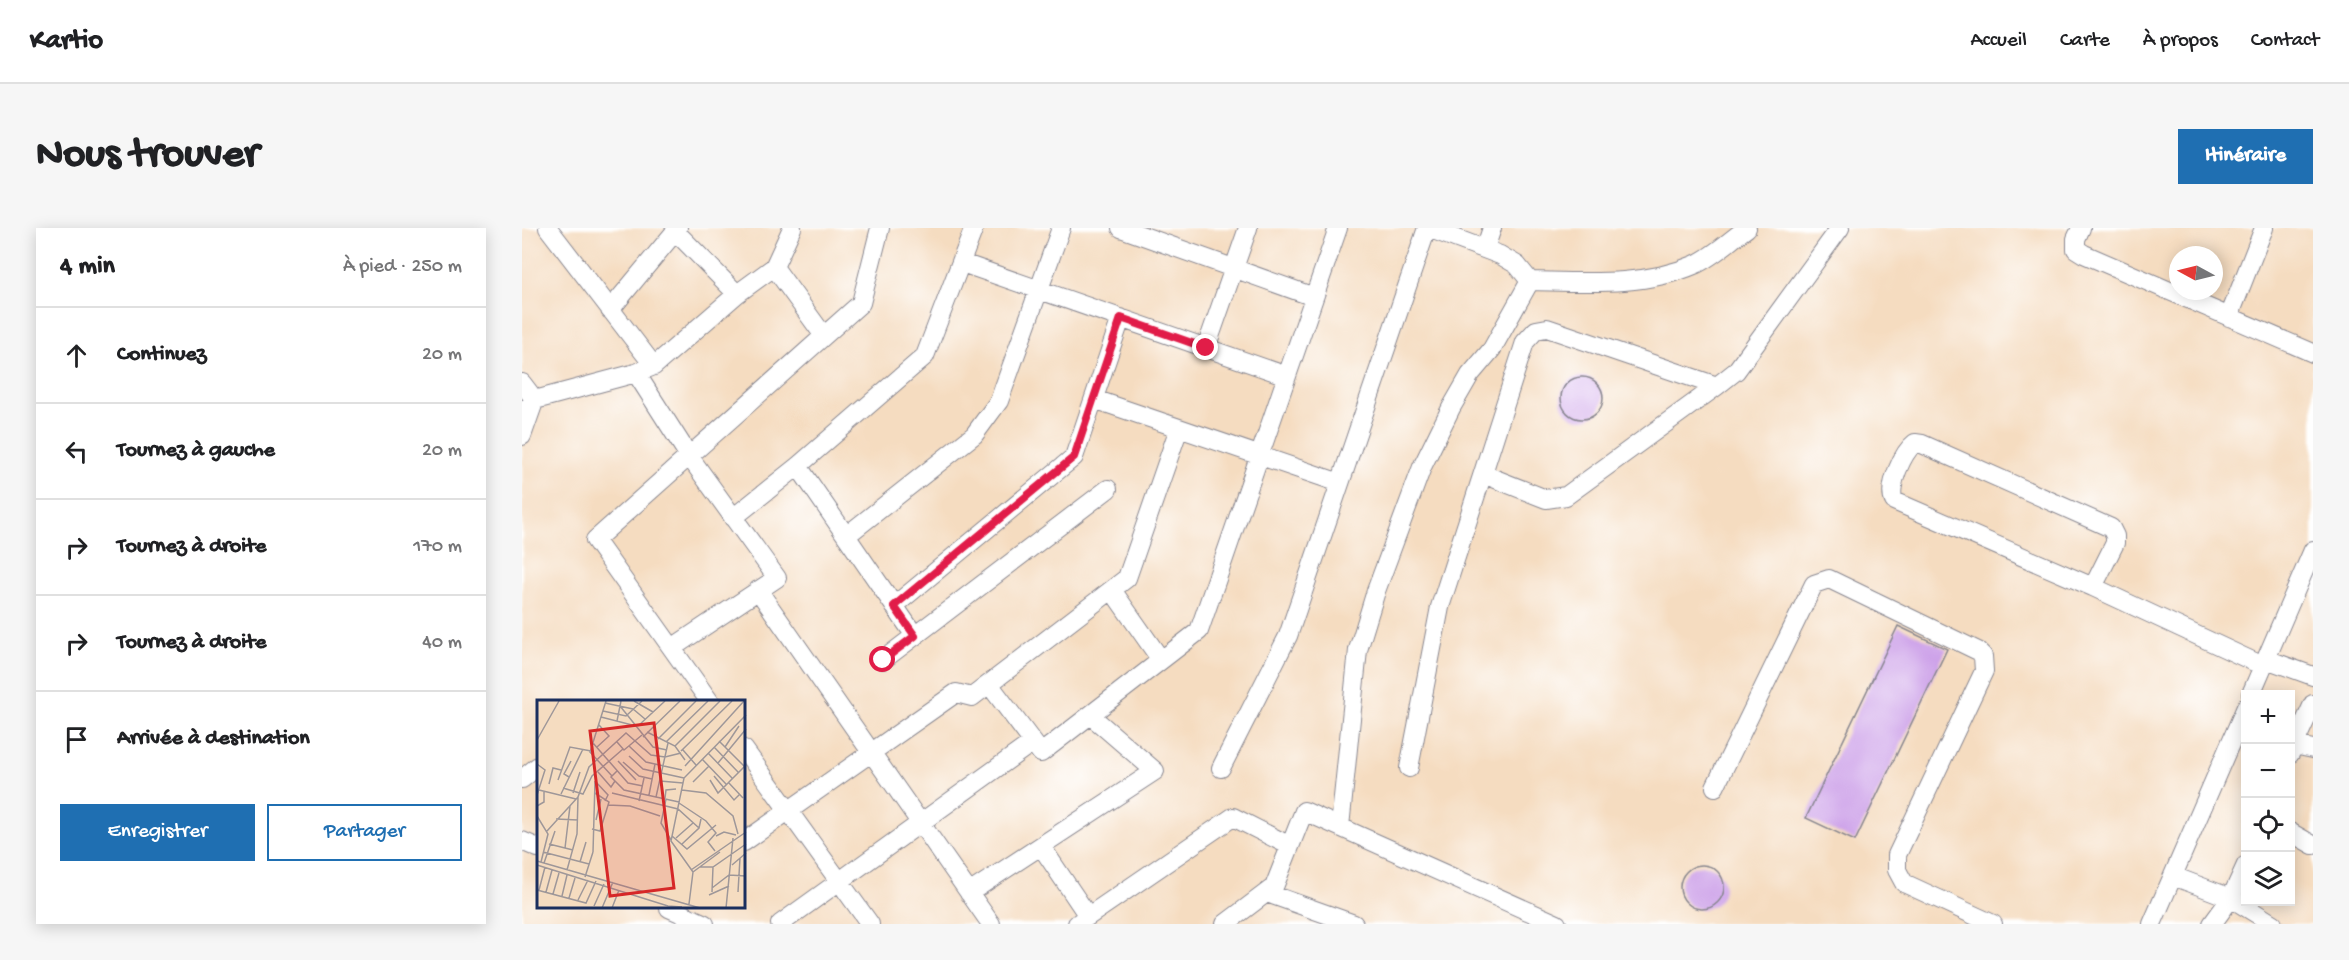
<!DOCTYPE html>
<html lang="fr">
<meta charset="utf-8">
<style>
body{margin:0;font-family:"Gochi Hand",sans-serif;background:#f6f6f6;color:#202124}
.controls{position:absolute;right:18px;bottom:18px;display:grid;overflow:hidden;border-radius:0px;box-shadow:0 3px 15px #0003}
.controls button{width:54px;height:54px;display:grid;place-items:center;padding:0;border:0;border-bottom:2px solid #e0e0e0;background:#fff;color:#202124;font:30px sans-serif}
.compass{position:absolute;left:1647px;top:18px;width:54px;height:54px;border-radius:50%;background:#fff;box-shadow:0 3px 15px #0003;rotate:277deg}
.stop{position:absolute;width:18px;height:18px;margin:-14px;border:4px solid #e11d48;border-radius:50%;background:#fff}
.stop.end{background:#e11d48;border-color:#fff;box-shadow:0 2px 6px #0008}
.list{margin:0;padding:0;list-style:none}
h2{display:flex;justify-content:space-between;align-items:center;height:78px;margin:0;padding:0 24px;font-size:26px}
h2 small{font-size:20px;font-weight:400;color:#757577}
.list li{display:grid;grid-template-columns:39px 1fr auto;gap:18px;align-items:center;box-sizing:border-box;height:96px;padding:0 24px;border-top:2px solid #e0e0e0}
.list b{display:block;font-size:22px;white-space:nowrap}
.list em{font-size:20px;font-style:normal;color:#757577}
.actions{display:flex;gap:12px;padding:18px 24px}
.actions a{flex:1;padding:14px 0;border:2px solid #1f6fb2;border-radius:0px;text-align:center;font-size:21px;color:#1f6fb2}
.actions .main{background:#1f6fb2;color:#fff}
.icon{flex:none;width:33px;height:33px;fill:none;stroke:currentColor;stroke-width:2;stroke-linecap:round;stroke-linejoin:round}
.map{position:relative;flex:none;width:1791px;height:696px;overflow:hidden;border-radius:0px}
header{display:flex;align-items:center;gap:36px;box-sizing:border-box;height:84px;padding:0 30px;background:#fff;border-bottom:2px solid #e0e0e0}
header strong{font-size:28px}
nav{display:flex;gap:33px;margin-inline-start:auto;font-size:21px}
.intro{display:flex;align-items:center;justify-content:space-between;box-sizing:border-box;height:144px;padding:0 36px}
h1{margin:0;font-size:42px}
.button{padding:15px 27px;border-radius:0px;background:#1f6fb2;color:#fff;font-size:21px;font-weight:700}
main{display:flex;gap:36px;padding:0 36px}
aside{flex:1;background:#fff;border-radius:0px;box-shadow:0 3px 15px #0003}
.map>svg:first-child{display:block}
</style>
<header>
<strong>Kartio</strong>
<nav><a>Accueil</a><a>Carte</a><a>À propos</a><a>Contact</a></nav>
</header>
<div class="intro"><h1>Nous trouver</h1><a class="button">Itinéraire</a></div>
<main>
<aside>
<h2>4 min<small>À pied · 250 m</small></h2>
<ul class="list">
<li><svg class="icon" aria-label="ahead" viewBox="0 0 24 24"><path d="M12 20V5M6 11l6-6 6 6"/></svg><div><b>Continuez</b></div><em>20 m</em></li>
<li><svg class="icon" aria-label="left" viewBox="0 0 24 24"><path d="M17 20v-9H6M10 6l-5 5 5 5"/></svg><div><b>Tournez à gauche</b></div><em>20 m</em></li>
<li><svg class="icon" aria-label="right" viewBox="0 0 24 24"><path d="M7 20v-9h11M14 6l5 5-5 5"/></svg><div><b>Tournez à droite</b></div><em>170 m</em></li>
<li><svg class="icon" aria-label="right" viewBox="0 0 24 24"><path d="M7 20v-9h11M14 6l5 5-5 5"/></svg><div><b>Tournez à droite</b></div><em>40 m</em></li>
<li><svg class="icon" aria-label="arrive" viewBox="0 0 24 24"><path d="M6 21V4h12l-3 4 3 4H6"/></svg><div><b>Arrivée à destination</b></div></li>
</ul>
<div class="actions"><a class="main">Enregistrer</a><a>Partager</a></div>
</aside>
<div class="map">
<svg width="1791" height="696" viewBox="0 0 1791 696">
<rect width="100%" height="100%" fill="#fff"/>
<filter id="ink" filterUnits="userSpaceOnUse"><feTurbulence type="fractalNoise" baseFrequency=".0167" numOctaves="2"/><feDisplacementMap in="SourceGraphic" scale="12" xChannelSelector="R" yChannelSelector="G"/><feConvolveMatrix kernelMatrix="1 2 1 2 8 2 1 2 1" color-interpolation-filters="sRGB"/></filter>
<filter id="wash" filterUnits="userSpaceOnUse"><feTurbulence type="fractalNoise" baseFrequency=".008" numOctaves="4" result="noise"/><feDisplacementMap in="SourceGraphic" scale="24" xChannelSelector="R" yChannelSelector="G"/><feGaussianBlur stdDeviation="1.35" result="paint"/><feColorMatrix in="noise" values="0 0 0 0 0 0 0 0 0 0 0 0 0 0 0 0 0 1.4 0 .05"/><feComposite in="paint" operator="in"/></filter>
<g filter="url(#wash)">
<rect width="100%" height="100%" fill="#f5dcc0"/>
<g id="blocks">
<path fill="#cea3e9" d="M1039 170a21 21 0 1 1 42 0a21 21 0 1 1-42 0Z
M1376,398L1425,421L1333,613L1284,590Z
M1158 659a22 22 0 1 1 44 0a22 22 0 1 1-44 0Z"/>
</g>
</g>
<g filter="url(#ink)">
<use href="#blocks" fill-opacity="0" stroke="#88868f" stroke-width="1.5"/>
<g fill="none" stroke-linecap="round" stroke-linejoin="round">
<g stroke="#88868f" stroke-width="20">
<path id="minor" d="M26,0L132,138
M599,0L792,69
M906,0L978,27L995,37L1008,53
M1559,0L1554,11V21L1562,26L1791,125
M153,3L215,66
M963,21L970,0
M440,35L765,148
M252,39L302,108
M1008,53C1062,54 1121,59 1172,37C1191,29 1208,12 1225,0
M88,82L156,0
M1707,89L1742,0
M684,120L726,0
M114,145L167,228L255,350L150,420
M0,155L13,172
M572,171L818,255
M0,184L13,172L114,145L132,138L215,66L252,39L270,0
M0,208L12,174
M276,238L393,408
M961,246L1024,271L1044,268L1195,158
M211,290L276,238L403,128L452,0
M324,308L452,207L477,173L539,0
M1571,359L1593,315V308L1589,300L1400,216L1393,215C1381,224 1365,259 1372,273L1571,359L1741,438
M236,362L469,696
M590,362L639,432
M372,378L552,229L599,90
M1744,431L1791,448
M361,432L586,261
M467,456L519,525L677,403L816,0
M1729,466L1791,322
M188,474L73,312L339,75L358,0
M1772,517L1791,521
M222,521L348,696
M1768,526L1791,476
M699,540L766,408L905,0
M887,540L918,379L1003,114L1014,102L1025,100L1195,158L1214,143L1318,0
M0,551L16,538
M1193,559L1292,356L1307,351L1456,423L1461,428L1462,443L1375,627V642L1382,655L1471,696
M818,599L836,422L854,363L900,239L929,180L948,147L970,121L1008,53
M1768,604L1791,617
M0,613L16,620
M222,614L434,465L450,469L605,350L657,200
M519,618L566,688
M1651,648L1709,670L1751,696
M447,665L633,543L568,487
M745,665L832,696
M147,680L183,696
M258,696L511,514
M555,696L711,589L768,618
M703,696L752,659L782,583L1035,696
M1630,696L1724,479
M1690,696L1709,670L1724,637"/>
</g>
<use href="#minor" stroke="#fff" stroke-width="18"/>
</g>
</g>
<g fill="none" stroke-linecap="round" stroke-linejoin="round" filter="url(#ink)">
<path stroke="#e11d48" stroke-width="8" d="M361,432L393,408L372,378L552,229L599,90L684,120"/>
</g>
<g transform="translate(15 472)">
<rect width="208" height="208" fill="#f5dcc0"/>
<path fill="none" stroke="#9e9799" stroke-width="1.5" d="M69,1L53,52L75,76M97,1L116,12M68,3L96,9L108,19M83,6L116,47L130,50M66,11L89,16L105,1M64,17L99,26M80,21L84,1M101,26L128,1M110,32L138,46L148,60M106,37L143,1M121,39L159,1M0,40L22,1M182,41L207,66M80,42L87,50L105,35M129,42L171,1M56,43L91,83L106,86M92,46L109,62L145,70M138,46L183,1M60,47L72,36L62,25M177,47L201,72M188,47L202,26M146,50L159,65M144,51L195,1M171,53L195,78M92,56L106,69L147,78M165,59L189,84M81,61L99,80M86,62L102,76L115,79M181,63L209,29M0,64L8,70L0,95M148,66L207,1M80,71L74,77L87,90L142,102M61,72L74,87L78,81M177,76L197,100L203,94M32,77L27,74L34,61M21,80L33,47L54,51M173,80L181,93L209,65M58,81L71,95L68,101M123,81L146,83M156,82L172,66M191,82L206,98M12,84L16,68L24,70M26,88L46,94L55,76L86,49M2,90L39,99M145,90L169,93L196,116L201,134M36,93L43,72M75,93L141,109L162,128M24,94L46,49M112,95L118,64M119,97L131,43M128,98L129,90L139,89M129,99L124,123L134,140M102,101L107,78M142,103L169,121L179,133L171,142L178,151M71,105L93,106L123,116M0,106L7,102V91M0,116L11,134L4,162M19,119L41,120M59,120L64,99M55,129L63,131L72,102L58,93M10,131L41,97M135,136L150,149L179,125M179,136L187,132L199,135M139,138L156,123M12,144L36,150M145,144L162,128L164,119M28,148L33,106M6,152L52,164M56,152L58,81M0,161L163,208M43,162L49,142M7,163L18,131M0,165L131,206L145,207M195,165L209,153M163,167H176L209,144M30,170L40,134L41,97L52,67L89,33L114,55L128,57L144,53M154,170L209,132M156,172L183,152M48,177L56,152M175,188L192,175L209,176M0,190L49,203L59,181M2,190L8,167M9,192L15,170M175,192L176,167M201,192L203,158M16,194L22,173M172,195L192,186M25,196L30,175M32,198L38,178M41,200L51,180M152,204L156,172L134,141L147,78L209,15M57,206L67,184M65,208L76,182M75,208L82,190M189,208L196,138"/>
<path fill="#d62828" fill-opacity="0.15" stroke="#d62828" stroke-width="3" d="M117,23L137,188L73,196L53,31Z"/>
<rect width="208" height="208" fill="none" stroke="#1b2f5e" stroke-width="3"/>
</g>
</svg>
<div class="controls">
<button>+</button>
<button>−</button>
<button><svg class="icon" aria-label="locate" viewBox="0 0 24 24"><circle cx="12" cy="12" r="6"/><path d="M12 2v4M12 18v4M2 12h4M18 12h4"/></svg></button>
<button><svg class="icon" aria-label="layers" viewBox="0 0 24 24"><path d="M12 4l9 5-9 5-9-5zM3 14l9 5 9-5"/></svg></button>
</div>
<svg class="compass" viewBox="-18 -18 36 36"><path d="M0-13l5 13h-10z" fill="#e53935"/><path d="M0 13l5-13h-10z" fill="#757577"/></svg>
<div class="stop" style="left:361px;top:432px"></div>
<div class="stop end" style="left:684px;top:120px"></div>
</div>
</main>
